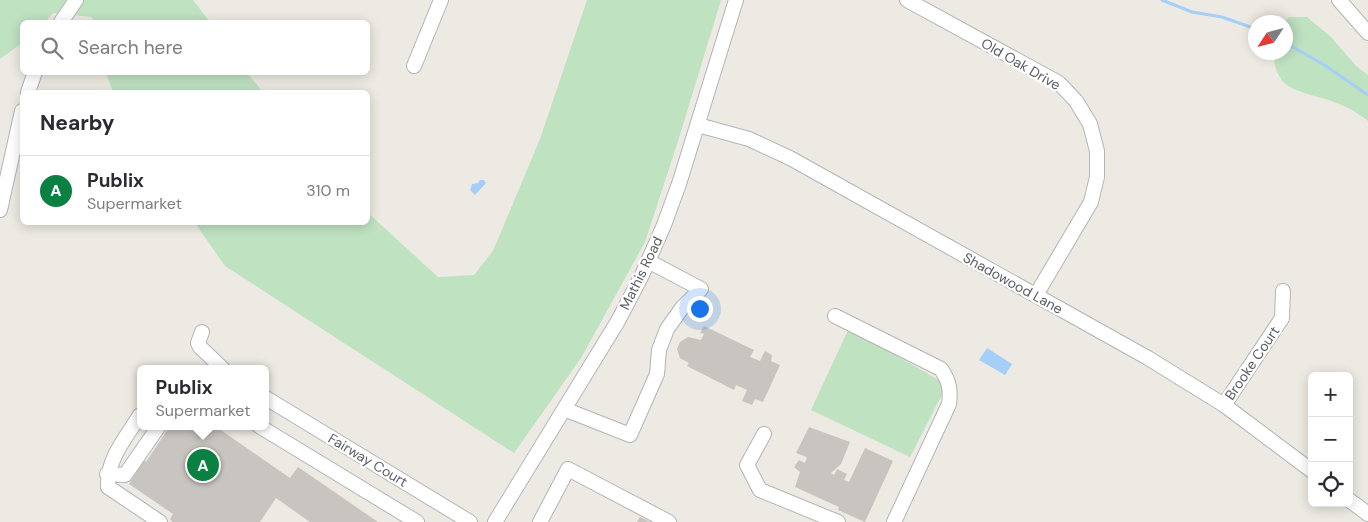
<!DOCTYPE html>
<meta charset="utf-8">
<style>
body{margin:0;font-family:"DM Sans",sans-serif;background:#f7f7f7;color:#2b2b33}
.controls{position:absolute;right:15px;bottom:15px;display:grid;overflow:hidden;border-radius:8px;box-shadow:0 2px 12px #0003}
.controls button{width:45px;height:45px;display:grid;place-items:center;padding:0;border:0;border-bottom:1px solid #e1e1e2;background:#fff;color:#2b2b33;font:25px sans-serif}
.compass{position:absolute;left:1248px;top:15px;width:45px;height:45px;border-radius:50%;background:#fff;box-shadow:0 2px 12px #0003;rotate:234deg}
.you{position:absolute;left:699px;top:308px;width:18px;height:18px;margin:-12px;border:4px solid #fff;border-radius:50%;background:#1a73e8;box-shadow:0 0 0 8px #1a73e833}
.badge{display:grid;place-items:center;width:32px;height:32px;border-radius:50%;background:#0b8043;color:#fff;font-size:16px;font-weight:700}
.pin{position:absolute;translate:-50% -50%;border:2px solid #fff;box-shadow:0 1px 5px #0006}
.popup{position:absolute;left:137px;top:365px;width:132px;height:65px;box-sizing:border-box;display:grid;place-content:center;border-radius:8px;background:#fff;filter:drop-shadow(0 1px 4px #0005);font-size:16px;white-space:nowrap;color:#7c7c81}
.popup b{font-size:19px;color:#2b2b33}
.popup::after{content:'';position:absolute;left:50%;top:100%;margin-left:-10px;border:10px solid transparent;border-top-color:#fff}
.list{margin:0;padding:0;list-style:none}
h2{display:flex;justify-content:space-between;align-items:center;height:65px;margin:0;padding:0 20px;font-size:21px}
h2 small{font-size:16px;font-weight:400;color:#7c7c81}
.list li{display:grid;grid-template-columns:32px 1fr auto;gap:15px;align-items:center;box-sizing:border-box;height:70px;padding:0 20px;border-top:1px solid #e1e1e2}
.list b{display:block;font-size:19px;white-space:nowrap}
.list p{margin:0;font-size:16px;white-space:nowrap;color:#7c7c81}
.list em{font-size:16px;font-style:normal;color:#7c7c81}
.icon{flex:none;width:28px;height:28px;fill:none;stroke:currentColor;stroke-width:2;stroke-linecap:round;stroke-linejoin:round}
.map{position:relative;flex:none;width:1368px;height:522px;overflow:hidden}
.search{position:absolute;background:#fff;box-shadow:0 2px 12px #0003;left:20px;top:20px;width:350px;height:55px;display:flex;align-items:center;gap:12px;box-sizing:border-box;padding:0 18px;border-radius:8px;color:#7c7c81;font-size:19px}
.panel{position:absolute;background:#fff;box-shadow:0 2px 12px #0003;left:20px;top:90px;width:350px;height:135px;border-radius:8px}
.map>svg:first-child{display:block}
</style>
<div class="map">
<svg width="1368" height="522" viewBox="0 0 1368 522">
<rect width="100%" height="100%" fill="#eceae2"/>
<path fill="#bfe2c1" d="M0,0H193L210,22H93L92,17L53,13L45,22H22V43L0,59Z
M587,0H721L679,138L645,242L581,358L514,453L225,266L195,223L368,222V213L438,277L474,275L493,251L540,139Z
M1289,17H1307L1331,37L1356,66L1368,75V121C1358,113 1346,106 1334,102C1320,96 1289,92 1281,79C1275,70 1274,62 1274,53L1286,52V22H1284Z
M106,73H247L263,92H113Z
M849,328L947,385L910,457L811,410Z"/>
<path fill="#a5cff9" d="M480,180H484L486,183L475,195L470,190L472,184L478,183Z
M987,348L1012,364L1005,375L979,360Z"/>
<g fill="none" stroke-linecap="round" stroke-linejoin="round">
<path stroke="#a5cff9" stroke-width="3" d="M1162,0L1192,12L1222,17L1256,29
M1286,43L1326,66L1368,95"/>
</g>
<path fill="#c8c4bf" d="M704,326L754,350L750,357L760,361L765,351L772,355L771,361L780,365L763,402L755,399L752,405L742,401L747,390L736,385L734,390L687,366L689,363L680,358L677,349L680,342L688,337L701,340L704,334L700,333Z
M170,426H215L290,478L298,467L378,522H310L276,498L260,522H173L170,519L173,514L129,484L137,471L132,468L139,457L146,462Z
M809,427L850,442L841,464L831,473L834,475L837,469L847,474L844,480L849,482L865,448L893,461L865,522L838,510L839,507L795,487L800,472L794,467L799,460L805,463L807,457L796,453Z
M640,517L650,522H637Z"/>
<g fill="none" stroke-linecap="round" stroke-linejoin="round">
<g stroke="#b2b4b8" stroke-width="16">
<path id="minor" d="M907,0L1059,83L1076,101L1090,124L1097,151V177L1091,202L1036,295
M1339,0L1368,33
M61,22L76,0
M414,66L441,0
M28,92L35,72
M698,125L749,139L790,158L1148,358L1224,405L1312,471
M0,210L22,111
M835,316L941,369C949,381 951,389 949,404L894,522
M202,332L198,343L200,347L223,369
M266,398L470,522
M1224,405L1282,318L1283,291
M564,409L630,435L657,374L659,350L667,329L682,308L701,289L648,261
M140,415C126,438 107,458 108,487L160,522
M259,426L417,522
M764,434L747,465L760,490L838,522
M107,474L125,475L159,426
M1349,500L1368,514
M495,522L618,321L642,275L664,225L679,184L736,0
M540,522L568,469L669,522"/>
</g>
<use href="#minor" stroke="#fff" stroke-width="14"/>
</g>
<g text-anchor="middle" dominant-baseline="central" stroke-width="4.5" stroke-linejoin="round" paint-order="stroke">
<g font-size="14" fill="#5a5d62" stroke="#fff">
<text transform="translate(1021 64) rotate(30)">Old Oak Drive</text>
<text transform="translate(641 273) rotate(-64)">Mathis Road</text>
<text transform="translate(1013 283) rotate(29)">Shadowood Lane</text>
<text transform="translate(1252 363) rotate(-56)">Brooke Court</text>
<text transform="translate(368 460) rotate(31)">Fairway Court</text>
</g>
</g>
</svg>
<div class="controls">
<button>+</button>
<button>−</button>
<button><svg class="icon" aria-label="locate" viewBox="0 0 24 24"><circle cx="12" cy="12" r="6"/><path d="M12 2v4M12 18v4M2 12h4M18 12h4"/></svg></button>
</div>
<svg class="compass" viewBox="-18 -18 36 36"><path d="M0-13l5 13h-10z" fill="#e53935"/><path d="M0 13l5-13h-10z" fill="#7c7c81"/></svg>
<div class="you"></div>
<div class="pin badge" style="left:203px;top:465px">A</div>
<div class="popup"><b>Publix</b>Supermarket</div>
<div class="search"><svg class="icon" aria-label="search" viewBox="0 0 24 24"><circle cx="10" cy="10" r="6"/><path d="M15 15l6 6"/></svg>Search here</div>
<section class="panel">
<h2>Nearby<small></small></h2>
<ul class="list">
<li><span class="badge">A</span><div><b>Publix</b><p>Supermarket</p></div><em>310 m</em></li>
</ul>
</section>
</div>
